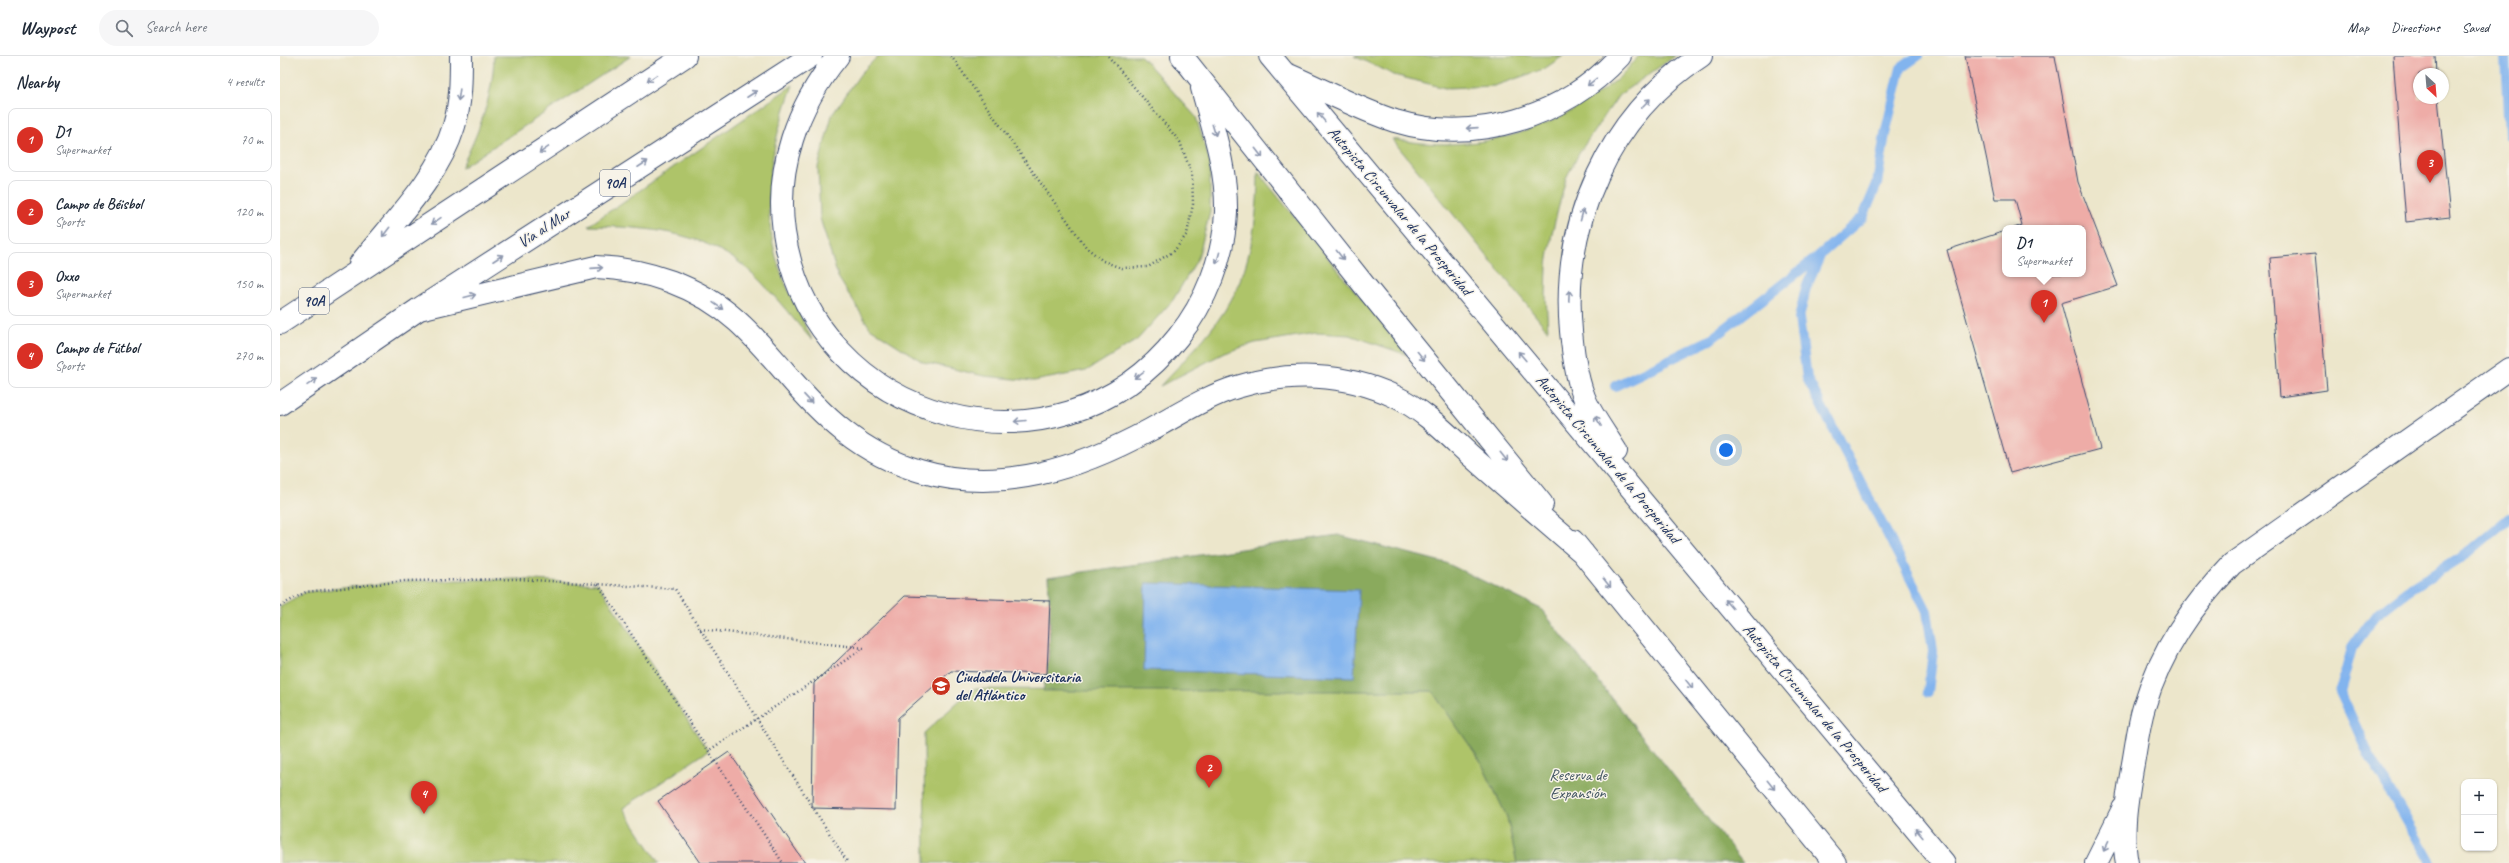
<!DOCTYPE html>
<meta charset="utf-8">
<style>
body{margin:0;font-family:Caveat,sans-serif;background:#f6f6f7;color:#1f2937}
.controls{position:absolute;right:12px;bottom:12px;display:grid;overflow:hidden;border-radius:8px;box-shadow:0 1px 3px #0004}
.controls button{width:36px;height:36px;display:grid;place-items:center;padding:0;border:0;border-bottom:1px solid #e0e1e3;background:#fff;color:#1f2937;font:20px sans-serif}
.compass{position:absolute;left:2133px;top:12px;width:36px;height:36px;border-radius:50%;background:#fff;box-shadow:0 1px 3px #0004;rotate:154deg}
.you{position:absolute;left:1446px;top:394px;width:14px;height:14px;margin:-10px;border:3px solid #fff;border-radius:50%;background:#1a73e8;box-shadow:0 0 0 6px #1a73e833}
.badge{display:grid;place-items:center;width:26px;height:26px;border-radius:50%;background:#d93025;color:#fff;font-size:13px;font-weight:700}
.pin{position:absolute;translate:-50% -33px;filter:drop-shadow(0 1px 2px #0008)}
.pin::after{content:'';position:absolute;top:21px;width:14px;height:12px;background:inherit;clip-path:polygon(0 0,100% 0,50% 100%)}
.popup{position:absolute;left:1722px;top:169px;width:84px;height:52px;box-sizing:border-box;display:grid;place-content:center;border-radius:8px;background:#fff;filter:drop-shadow(0 1px 3px #0005);font-size:13px;white-space:nowrap;color:#747a83}
.popup b{font-size:15px;color:#1f2937}
.popup::after{content:'';position:absolute;left:50%;top:100%;margin-left:-8px;border:8px solid transparent;border-top-color:#fff}
.list{margin:0;padding:0;list-style:none}
h2{display:flex;justify-content:space-between;align-items:center;height:52px;margin:0;padding:0 16px;font-size:17px}
h2 small{font-size:13px;font-weight:400;color:#747a83}
.list li{display:grid;grid-template-columns:26px 1fr auto;gap:12px;align-items:center;box-sizing:border-box;height:64px;margin:0 8px 8px;padding:0 8px;border:1px solid #e0e1e3;border-radius:8px}
.list b{display:block;font-size:15px;white-space:nowrap}
.list p{margin:0;font-size:13px;white-space:nowrap;color:#747a83}
.list em{font-size:13px;font-style:normal;color:#747a83}
.icon{flex:none;width:22px;height:22px;fill:none;stroke:currentColor;stroke-width:2;stroke-linecap:round;stroke-linejoin:round}
.map{position:relative;flex:none;width:2229px;height:807px;overflow:hidden}
header{display:flex;align-items:center;gap:24px;box-sizing:border-box;height:56px;padding:0 20px;background:#fff;border-bottom:1px solid #e0e1e3}
header strong{font-size:19px}
nav{display:flex;gap:22px;margin-inline-start:auto;font-size:14px}
.search{width:280px;height:36px;background:#f6f6f7;display:flex;align-items:center;gap:10px;box-sizing:border-box;padding:0 14px;border-radius:22px;color:#747a83;font-size:15px}
main{display:flex}
aside{flex:1;background:#fff}
.map>svg:first-child{display:block}
</style>
<header>
<strong>Waypost</strong>
<div class="search"><svg class="icon" aria-label="search" viewBox="0 0 24 24"><circle cx="10" cy="10" r="6"/><path d="M15 15l6 6"/></svg>Search here</div>
<nav><a>Map</a><a>Directions</a><a>Saved</a></nav>
</header>
<main>
<aside>
<h2>Nearby<small>4 results</small></h2>
<ul class="list">
<li><span class="badge">1</span><div><b>D1</b><p>Supermarket</p></div><em>70 m</em></li>
<li><span class="badge">2</span><div><b>Campo de Béisbol</b><p>Sports</p></div><em>120 m</em></li>
<li><span class="badge">3</span><div><b>Oxxo</b><p>Supermarket</p></div><em>150 m</em></li>
<li><span class="badge">4</span><div><b>Campo de Fútbol</b><p>Sports</p></div><em>270 m</em></li>
</ul>
</aside>
<div class="map">
<svg width="2229" height="807" viewBox="0 0 2229 807">
<rect width="100%" height="100%" fill="#f7f3e8"/>
<filter id="ink" filterUnits="userSpaceOnUse"><feTurbulence type="fractalNoise" baseFrequency=".025" numOctaves="2"/><feDisplacementMap in="SourceGraphic" scale="8" xChannelSelector="R" yChannelSelector="G"/><feConvolveMatrix kernelMatrix="1 2 1 2 8 2 1 2 1" color-interpolation-filters="sRGB"/></filter>
<filter id="wash" filterUnits="userSpaceOnUse"><feTurbulence type="fractalNoise" baseFrequency=".012" numOctaves="4" result="noise"/><feDisplacementMap in="SourceGraphic" scale="16" xChannelSelector="R" yChannelSelector="G"/><feGaussianBlur stdDeviation="0.9" result="paint"/><feColorMatrix in="noise" values="0 0 0 0 0 0 0 0 0 0 0 0 0 0 0 0 0 1.4 0 .05"/><feComposite in="paint" operator="in"/></filter>
<g filter="url(#wash)">
<rect width="100%" height="100%" fill="#ece6cb"/>
<path fill="#aec469" stroke="#647a64" d="M214,0H351L181,112C199,76 213,41 214,0Z
M598,0H861L916,61L930,107V156L918,202L893,244L857,284L806,315L754,325L704,320L643,306L590,272L558,221L540,162L538,111L552,59L581,17Z
M1074,0H1283L1264,13L1214,30L1165,32L1114,19Z
M1359,0H1395L1339,39L1301,94L1286,122L1272,177L1267,209L1266,240L1268,275L1112,83C1194,98 1266,79 1331,28C1342,21 1350,9 1359,0Z
M513,29C494,80 482,134 493,188C499,221 518,253 532,284C510,260 489,231 464,210C418,174 364,171 308,170Z
M978,116L1127,299L1070,279L1036,277L975,287L944,297L880,330C903,305 927,282 945,254C971,215 978,161 978,116Z
M238,523L318,528L428,695L343,752L379,807H0V550L26,536L125,525Z
M692,633L1152,635L1200,704L1227,761L1237,807H645L644,677Z"/>
<path fill="#8aaa5d" stroke="#526c5e" d="M1058,479L1166,507L1261,553L1463,807H1237L1227,761L1200,704L1152,635H763C771,599 771,558 768,521Z"/>
<path fill="#82b4ee" stroke="#4e72a6" d="M866,527L1079,534L1074,621L864,614Z"/>
<g fill="none" stroke-linecap="round" stroke-linejoin="round">
<path stroke="#82b4ee" stroke-width="10" d="M2225,0L2229,79
M1540,200L1526,232L1519,262L1527,322L1647,555L1653,595L1648,636
M1335,330L1430,284L1535,203L1583,161L1597,128L1605,78L1621,12L1638,0
M2151,807L2089,699L2060,636L2072,592L2096,559L2127,535L2189,496L2229,462"/>
</g>
<g id="blocks">
<path fill="#eeaca7" d="M1685,0H1775L1798,126L1838,230L1781,247L1820,393L1730,417L1667,194L1725,175V218H1803V172H1734L1742,169L1735,143H1715Z
M2113,0H2155L2156,18H2139V42H2158L2170,161L2126,166Z
M2035,198L2047,334L2000,341L1990,202Z
M625,540L770,545L767,618L671,615L618,662L616,754L532,752L534,627Z
M449,696L525,807H421L378,745Z"/>
</g>
</g>
<g filter="url(#ink)">
<use href="#blocks" fill-opacity="0" stroke="#3a4a6e" stroke-width="1"/>
<g fill="none" stroke-linecap="round" stroke-linejoin="round">
<g stroke="#3a4a6e" stroke-width="24">
<path id="tertiary" d="M1816,807L1843,753
M1847,807C1841,777 1847,743 1852,713C1856,693 1858,671 1864,651C1881,594 1912,550 1952,508L2229,313"/>
</g>
<g stroke="#3a4a6e" stroke-width="24">
<path id="trunk" d="M558,0C517,50 495,112 504,176C532,369 778,434 898,281C926,246 944,201 946,156C947,113 933,73 922,32
M902,0L1084,229L1262,448
M990,0L1664,807
M1009,19C1044,34 1078,53 1115,65C1195,89 1284,61 1340,0
M80,208C113,166 158,123 174,70C181,47 181,23 181,0
M139,253L316,211C367,213 418,230 457,265C474,280 489,298 504,315C542,360 581,398 640,415C720,439 800,412 870,374C898,359 927,340 957,331C1009,315 1065,317 1114,340C1144,354 1166,377 1190,399C1227,432 1265,464 1303,497
M0,267L405,0
M0,348L139,253L531,0
M1336,395C1327,380 1315,364 1307,348C1297,327 1293,298 1291,275C1281,167 1329,59 1421,0
M1293,485L1555,807"/>
</g>
<path stroke="#3a4a6e" stroke-width="2.5" stroke-dasharray="1 3" stroke-linecap="butt" d="M671,0L806,191L823,205L841,212L868,211L894,195L907,178L913,148L912,119L900,86L828,0
M318,528L503,807
M0,550L26,536L125,525L238,523L395,533L568,807
M420,573L584,592L428,695"/>
<use href="#tertiary" stroke="#fff" stroke-width="22"/>
<use href="#trunk" stroke="#fff" stroke-width="22"/>
</g>
<defs><path id="oneway-shaft" d="M-6 0H5M1.5-3L5.5 0L1.5 3" fill="none" stroke-width="1.6" stroke-linecap="round" stroke-linejoin="round"/></defs>
<g stroke="#8d97ae">
<use href="#oneway-shaft" transform="translate(372 22) rotate(146)"/>
<use href="#oneway-shaft" transform="translate(1312 26) rotate(141)"/>
<use href="#oneway-shaft" transform="translate(472 38) rotate(-33)"/>
<use href="#oneway-shaft" transform="translate(179 39) rotate(98)"/>
<use href="#oneway-shaft" transform="translate(1366 47) rotate(-45)"/>
<use href="#oneway-shaft" transform="translate(1041 61) rotate(-130)"/>
<use href="#oneway-shaft" transform="translate(1192 72) rotate(176)"/>
<use href="#oneway-shaft" transform="translate(934 74) rotate(73)"/>
<use href="#oneway-shaft" transform="translate(264 94) rotate(146)"/>
<use href="#oneway-shaft" transform="translate(979 97) rotate(52)"/>
<use href="#oneway-shaft" transform="translate(363 108) rotate(-33)"/>
<use href="#oneway-shaft" transform="translate(1302 159) rotate(-75)"/>
<use href="#oneway-shaft" transform="translate(156 165) rotate(146)"/>
<use href="#oneway-shaft" transform="translate(106 176) rotate(128)"/>
<use href="#oneway-shaft" transform="translate(1060 199) rotate(52)"/>
<use href="#oneway-shaft" transform="translate(218 202) rotate(-33)"/>
<use href="#oneway-shaft" transform="translate(938 202) rotate(105)"/>
<use href="#oneway-shaft" transform="translate(317 212) rotate(-4)"/>
<use href="#oneway-shaft" transform="translate(190 240) rotate(-14)"/>
<use href="#oneway-shaft" transform="translate(1289 240) rotate(-88)"/>
<use href="#oneway-shaft" transform="translate(438 250) rotate(35)"/>
<use href="#oneway-shaft" transform="translate(1141 300) rotate(51)"/>
<use href="#oneway-shaft" transform="translate(1242 300) rotate(-130)"/>
<use href="#oneway-shaft" transform="translate(859 319) rotate(144)"/>
<use href="#oneway-shaft" transform="translate(32 326) rotate(-34)"/>
<use href="#oneway-shaft" transform="translate(528 343) rotate(47)"/>
<use href="#oneway-shaft" transform="translate(740 365) rotate(175)"/>
<use href="#oneway-shaft" transform="translate(1318 365) rotate(-122)"/>
<use href="#oneway-shaft" transform="translate(1224 401) rotate(51)"/>
<use href="#oneway-shaft" transform="translate(1327 527) rotate(51)"/>
<use href="#oneway-shaft" transform="translate(1449 548) rotate(-130)"/>
<use href="#oneway-shaft" transform="translate(1409 628) rotate(51)"/>
<use href="#oneway-shaft" transform="translate(1491 729) rotate(51)"/>
<use href="#oneway-shaft" transform="translate(1639 777) rotate(-130)"/>
<use href="#oneway-shaft" transform="translate(1826 790) rotate(116)"/>
</g>
</g>
<defs>
<g id="university-disc" transform="scale(1)"><circle r="9.5" fill="#c8321e" stroke="#f7f3e8"/><path d="M0-5L7-2L0 1L-7-2ZM-4 1L0 2.5L4 1V4Q0 6-4 4Z" fill="#fff"/></g>
</defs>
<g fill-rule="evenodd">
<use href="#university-disc" x="661" y="630"/>
</g>
<g text-anchor="middle" dominant-baseline="central" stroke-width="3" stroke-linejoin="round" paint-order="stroke">
<g fill="#f7f3e8" stroke="#5d6a87" stroke-width="1">
<rect x="320" y="114" width="30" height="26" rx="3"/>
<rect x="19" y="232" width="30" height="26" rx="3"/>
</g>
<g font-size="15" font-weight="bold" fill="#1b2f5e">
<text x="335" y="127">90A</text>
<text x="34" y="245">90A</text>
</g>
<g font-size="16" fill="#1b2f5e" stroke="#f7f3e8">
<text transform="translate(1120 155) rotate(50)">Autopista Circunvalar de la Prosperidad</text>
<text transform="translate(264 172) rotate(-33)">Vía al Mar</text>
<text transform="translate(1328 403) rotate(50)">Autopista Circunvalar de la Prosperidad</text>
<text transform="translate(1535 652) rotate(50)">Autopista Circunvalar de la Prosperidad</text>
</g>
<g font-size="16" font-weight="bold" fill="#1b2f5e" stroke="#f7f3e8" text-anchor="start">
<text x="675" y="621">Ciudadela Universitaria<tspan x="675" dy="18">del Atlántico</tspan></text>
</g>
<g font-size="16" fill="#405461" stroke="#f7f3e8">
<text x="1298" y="719">Reserva de<tspan x="1298" dy="18">Expansión</tspan></text>
</g>
</g>
</svg>
<div class="controls">
<button>+</button>
<button>−</button>
</div>
<svg class="compass" viewBox="-18 -18 36 36"><path d="M0-13l5 13h-10z" fill="#e53935"/><path d="M0 13l5-13h-10z" fill="#747a83"/></svg>
<div class="you"></div>
<div class="pin badge" style="left:1764px;top:267px">1</div>
<div class="popup"><b>D1</b>Supermarket</div>
<div class="pin badge" style="left:929px;top:732px">2</div>
<div class="pin badge" style="left:2150px;top:127px">3</div>
<div class="pin badge" style="left:144px;top:758px">4</div>
</div>
</main>
